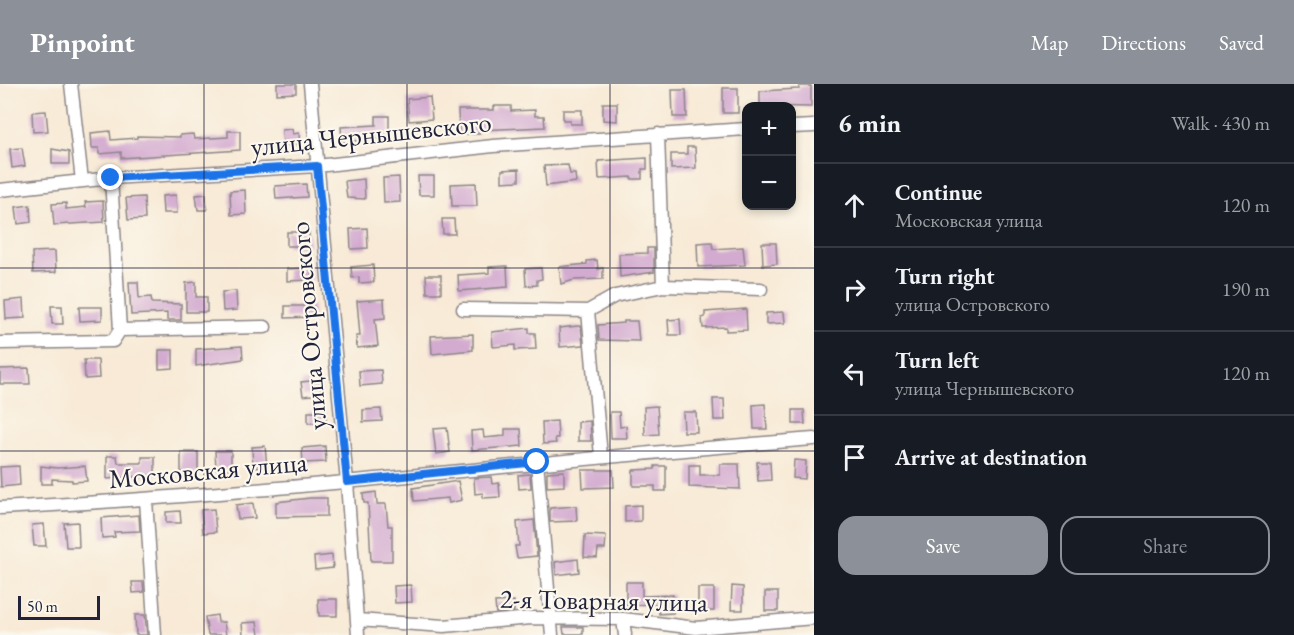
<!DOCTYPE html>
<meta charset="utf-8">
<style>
body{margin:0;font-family:"EB Garamond",serif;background:#20242c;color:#f1f3f6}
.controls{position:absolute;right:18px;top:18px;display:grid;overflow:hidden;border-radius:12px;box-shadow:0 3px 9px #0003}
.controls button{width:54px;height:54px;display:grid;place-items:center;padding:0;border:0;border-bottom:2px solid #363941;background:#171b24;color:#f1f3f6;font:30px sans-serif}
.scale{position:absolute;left:18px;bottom:15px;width:82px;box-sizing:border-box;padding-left:6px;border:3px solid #22223b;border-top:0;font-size:16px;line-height:21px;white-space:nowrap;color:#22223b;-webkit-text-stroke:4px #fbf7ec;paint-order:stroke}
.stop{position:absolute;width:18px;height:18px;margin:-14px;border:4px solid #1a73e8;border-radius:50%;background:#fff}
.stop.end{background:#1a73e8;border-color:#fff;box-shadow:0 2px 6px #0008}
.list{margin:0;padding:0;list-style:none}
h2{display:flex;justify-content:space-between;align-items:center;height:78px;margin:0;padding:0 24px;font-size:26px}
h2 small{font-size:20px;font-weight:400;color:#9ea1a6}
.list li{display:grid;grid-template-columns:39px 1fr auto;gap:18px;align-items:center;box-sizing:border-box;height:84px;padding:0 24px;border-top:2px solid #363941}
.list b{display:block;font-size:22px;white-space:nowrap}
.list p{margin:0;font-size:20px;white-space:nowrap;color:#9ea1a6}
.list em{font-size:20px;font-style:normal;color:#9ea1a6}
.actions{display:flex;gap:12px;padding:18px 24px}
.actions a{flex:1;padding:14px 0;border:2px solid #8c9099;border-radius:18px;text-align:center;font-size:21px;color:#8c9099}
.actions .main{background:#8c9099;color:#fff}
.icon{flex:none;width:33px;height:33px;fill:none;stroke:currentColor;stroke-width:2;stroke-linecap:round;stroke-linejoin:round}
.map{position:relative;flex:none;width:814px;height:551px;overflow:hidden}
header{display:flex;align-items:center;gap:36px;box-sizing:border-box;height:84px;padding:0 30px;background:#8c9099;color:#fff}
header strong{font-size:28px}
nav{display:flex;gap:33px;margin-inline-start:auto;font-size:21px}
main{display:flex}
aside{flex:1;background:#171b24}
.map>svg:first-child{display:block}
</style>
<header>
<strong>Pinpoint</strong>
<nav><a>Map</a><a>Directions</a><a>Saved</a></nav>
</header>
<main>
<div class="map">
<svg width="814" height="551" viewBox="0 0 814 551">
<rect width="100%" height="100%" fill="#fbf7ec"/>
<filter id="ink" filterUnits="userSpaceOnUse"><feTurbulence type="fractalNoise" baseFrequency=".0167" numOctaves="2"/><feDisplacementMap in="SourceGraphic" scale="12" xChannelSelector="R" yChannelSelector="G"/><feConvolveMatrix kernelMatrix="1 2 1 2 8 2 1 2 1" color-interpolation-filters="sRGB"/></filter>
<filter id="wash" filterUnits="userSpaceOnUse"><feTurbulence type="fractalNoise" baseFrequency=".008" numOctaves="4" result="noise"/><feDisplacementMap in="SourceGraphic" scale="24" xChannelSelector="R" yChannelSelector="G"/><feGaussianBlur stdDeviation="1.35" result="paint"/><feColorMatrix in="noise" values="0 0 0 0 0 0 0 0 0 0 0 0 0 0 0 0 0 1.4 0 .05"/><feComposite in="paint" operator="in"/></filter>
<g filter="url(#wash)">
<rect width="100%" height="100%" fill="#f8ead6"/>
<g id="blocks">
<path fill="#d3aad0" d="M277,0H296V9L277,10Z
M799,2H811V23L760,22V7L799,5Z
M723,4H738V29H723Z
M672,6H686L687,33H673Z
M430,13L432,35L409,37L407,15Z
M603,19H617V37L603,36Z
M494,22H511V27L535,26V32H544L545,43L479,46V50H459L458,26H494Z
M563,26H582V40H570V36H563Z
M46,27L48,47L33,48L32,28Z
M376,32H389V54L342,58L341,43L376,41Z
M292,45L293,50L299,49L300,60L283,62L282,46Z
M110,47L111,56L137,54V52L180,53V51L193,50L194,55L228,53V47H240V66L121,74V68L99,70V64H92L91,49Z
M687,63H695L696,84L671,85V70H687Z
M22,64L25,82L12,84L10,65Z
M52,65L69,68V80H52Z
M647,74V85H642V95H631V93L599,95L598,77Z
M568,81L570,90H575L576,98L546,102L544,82Z
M519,85V97L502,98V86Z
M418,92H434V111H419Z
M399,93L400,118L384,119L383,94Z
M364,95L365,115L347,114L345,97Z
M476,99L477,122H452L451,100Z
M306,100L307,113L276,115L275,102Z
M245,106L246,130L231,131L230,107Z
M206,110L207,126H198L196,111Z
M176,111L177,129H163L162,112Z
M144,113L145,135L128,136L126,114Z
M103,117L104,138L54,141L52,120L66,119V125L86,123L85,118Z
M30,121L31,138L18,140L16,123Z
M442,135H454L455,150H443Z
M367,144L368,164L351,165L350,145Z
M287,148H309V162H287Z
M712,158L713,165L743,163L745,181L698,183L697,159Z
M762,159H776L777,180L763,181Z
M647,164H654V188L620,193L619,170L647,169Z
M55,167L56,188L33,189L32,168Z
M597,176L598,185L603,184V195L574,196L561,200L559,183L587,180V177Z
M373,181L374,198L359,199V193L352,194L351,183Z
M507,182L508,203L459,207L458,191L489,189V183Z
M311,184L312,196L287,197V185Z
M541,184L542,195L537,196V201L526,202L525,185Z
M426,191H441V209H427Z
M129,198H138L139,214L151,213L152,219L181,220V236H167V229L131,231Z
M196,198V213H207V228H186V199Z
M236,207L237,226L223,227L222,208Z
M24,215L25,234L6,235L5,217Z
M384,215L385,234L375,235L378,262L357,264L356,252H360L357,217Z
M51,222H62L63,240H52Z
M285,222H313V233L285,234Z
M79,223H102V236L80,237Z
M746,225L747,246L726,247V243L703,244L702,234L705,233V228Z
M784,228L785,239L766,240V229Z
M680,235L681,251H669L668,236Z
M624,237H637L639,257L599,256L598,241L624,239Z
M578,242H581L583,261L560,263L559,244Z
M529,244V249H535L536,265L515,266V261L493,263L492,248Z
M473,250V266L432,270L431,252Z
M242,262L243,275L196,282V265Z
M159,266H173V284L159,285Z
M84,276H98L99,294L85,295Z
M29,284L30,300H0V285Z
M381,286L382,300L360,302L359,287Z
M320,296L321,310L303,312L301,298Z
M713,315H724L725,336H714Z
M765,320L767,345H754L753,321Z
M657,322L659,350L645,351L644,323Z
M381,325L382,337L363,338V326Z
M793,326H804L805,340H793Z
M308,328H326V339H308Z
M610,328H619L620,343L626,342L627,354H611Z
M683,328H696L697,348H684Z
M557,337L558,354H555L556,359L543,360L542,338Z
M590,337L591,357H578V338Z
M447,344L450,368L436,370L433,345Z
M505,345H521L522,362L472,366L471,347L483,346L484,354L505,352Z
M265,362L267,383L253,384L252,363Z
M325,362L326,378L303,379L302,364Z
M215,367H231V385H216Z
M181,368H198V388H181Z
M107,372H117L118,379H142V373H155V391L107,395Z
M794,376L806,377L805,395L793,394Z
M757,378H770L771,396L758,397Z
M720,380H739L740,405L689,403V381H700V391H720Z
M19,382L20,401L1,403L0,383Z
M41,382L57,384L85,382L87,397L72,398V396L52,395V400H41Z
M655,382H666V407H655V402H633V386L655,385Z
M582,386H613L614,403L583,404Z
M564,387V402L547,403V388Z
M530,390L531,404L519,405L518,391Z
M491,393L492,400L499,399L500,413L483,414V409L475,410L474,394Z
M458,397L462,416L449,419L448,414L414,417L413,404Z
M376,408L377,420H386L388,442H392V477H371L368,419H364L363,410Z
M310,414H327V432L276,433V418Z
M253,419L255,434L238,435L236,421Z
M641,421V437L625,438V422Z
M576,422L577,437L550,438V424Z
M214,425L216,448L203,449L201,426Z
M180,427L181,439H166V428Z
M139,431L140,447L114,448L115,453L102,454L101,434Z
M534,436L537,472L517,474L515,462H519L517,438Z
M78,438L79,463H66L64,439Z
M44,440L46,462H34L32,441Z
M585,451L606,452L605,465H598L597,474L584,473Z
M332,471L333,484L315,486L314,473Z
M578,475L579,488L556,491L555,478Z
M132,498H143L144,508L133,509Z
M626,498H642V512L673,511V529L659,530L658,520L626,521Z
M411,501L412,518L395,519L394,502Z
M732,502L743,503V526H731Z
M698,504H714V527H698Z
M765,508H778V527H765Z
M318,515H337V532H319Z
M514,517V527L496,529L495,518Z
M135,531H145L147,551H136Z
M217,531L218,538H224L226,551H208L205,533Z
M257,538L259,551H243L242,539Z
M563,543H583V550H564Z"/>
</g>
</g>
<g filter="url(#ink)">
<use href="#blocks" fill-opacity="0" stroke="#8d8688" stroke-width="1.5"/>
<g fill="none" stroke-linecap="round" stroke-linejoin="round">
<g stroke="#8d8688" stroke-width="15">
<path id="street" d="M71,0L82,97
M310,0L347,398L358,551
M792,43L814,42
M658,50L663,202
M111,94L120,246
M0,106L111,94L317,82L493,62L746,45
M463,225L588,227L615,212L663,202L761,205
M588,227L601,372
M0,259L113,257L120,246L265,243
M537,378L552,551
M146,416L155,551
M0,424C272,410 542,376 814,355
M623,535L625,551
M357,536L444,542L531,534L623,535L696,544L814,534"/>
</g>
<use href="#street" stroke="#fff" stroke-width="12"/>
</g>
</g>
<g fill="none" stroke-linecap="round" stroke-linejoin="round" filter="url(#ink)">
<path stroke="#1a73e8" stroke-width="8" d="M111,94L317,82L347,398L537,378"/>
</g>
<path fill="none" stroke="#22223b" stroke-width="1.5" stroke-opacity="0.55" d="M204,0V551M407,0V551M610,0V551M0,184H814M0,367H814"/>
<g text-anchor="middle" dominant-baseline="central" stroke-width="4.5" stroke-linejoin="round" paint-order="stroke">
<g font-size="27" fill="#22223b" stroke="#fbf7ec">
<text transform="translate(371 50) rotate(-6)">улица Чернышевского</text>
<text transform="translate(308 242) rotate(-95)">улица Островского</text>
<text transform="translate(208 386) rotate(-5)">Московская улица</text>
<text transform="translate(604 516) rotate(1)">2-я Товарная улица</text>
</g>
</g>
</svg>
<div class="controls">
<button>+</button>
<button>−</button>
</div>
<div class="scale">50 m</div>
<div class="stop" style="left:537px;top:378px"></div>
<div class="stop end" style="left:111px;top:94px"></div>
</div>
<aside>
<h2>6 min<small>Walk · 430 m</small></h2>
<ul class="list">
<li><svg class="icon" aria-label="ahead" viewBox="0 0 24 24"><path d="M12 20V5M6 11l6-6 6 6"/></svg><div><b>Continue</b><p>Московская улица</p></div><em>120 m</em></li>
<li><svg class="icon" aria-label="right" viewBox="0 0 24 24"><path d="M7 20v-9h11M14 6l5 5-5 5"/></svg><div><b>Turn right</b><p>улица Островского</p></div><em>190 m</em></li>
<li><svg class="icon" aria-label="left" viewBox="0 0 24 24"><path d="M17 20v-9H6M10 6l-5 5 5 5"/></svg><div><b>Turn left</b><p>улица Чернышевского</p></div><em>120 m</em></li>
<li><svg class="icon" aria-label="arrive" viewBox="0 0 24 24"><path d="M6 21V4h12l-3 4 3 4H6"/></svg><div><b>Arrive at destination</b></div></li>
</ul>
<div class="actions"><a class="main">Save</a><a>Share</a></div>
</aside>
</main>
